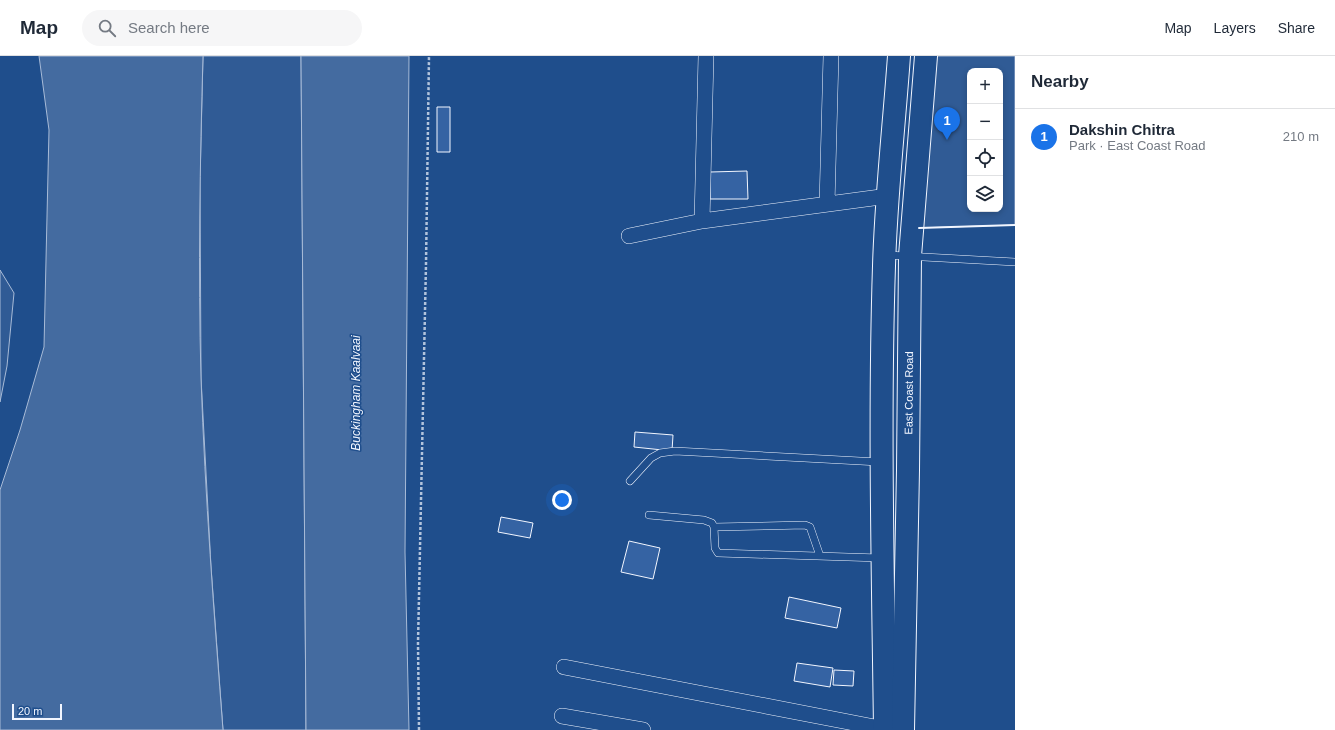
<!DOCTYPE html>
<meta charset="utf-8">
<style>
body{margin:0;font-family:Helvetica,sans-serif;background:#f6f6f7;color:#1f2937}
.controls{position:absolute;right:12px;top:12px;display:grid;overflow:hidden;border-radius:8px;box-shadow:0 2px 6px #0003}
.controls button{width:36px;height:36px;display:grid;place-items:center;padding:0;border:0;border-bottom:1px solid #e0e1e3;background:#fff;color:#1f2937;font:20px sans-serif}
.scale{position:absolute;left:12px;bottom:10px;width:50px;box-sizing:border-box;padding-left:4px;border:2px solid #f2f6ff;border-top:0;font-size:11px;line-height:14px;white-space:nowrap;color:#f2f6ff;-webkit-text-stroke:3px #1f4e8c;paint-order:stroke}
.you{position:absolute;left:562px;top:444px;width:14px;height:14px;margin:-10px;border:3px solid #fff;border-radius:50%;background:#1a73e8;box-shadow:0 0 0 6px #1a73e833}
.badge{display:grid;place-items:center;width:26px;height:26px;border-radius:50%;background:#1a73e8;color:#fff;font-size:13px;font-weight:700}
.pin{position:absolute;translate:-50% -33px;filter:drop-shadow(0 1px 2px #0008)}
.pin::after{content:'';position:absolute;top:21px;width:14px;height:12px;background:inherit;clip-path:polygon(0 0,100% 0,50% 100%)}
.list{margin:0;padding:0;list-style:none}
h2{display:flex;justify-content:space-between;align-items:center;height:52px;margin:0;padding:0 16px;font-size:17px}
h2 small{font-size:13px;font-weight:400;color:#747a83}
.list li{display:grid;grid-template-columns:26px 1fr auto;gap:12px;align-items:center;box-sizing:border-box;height:56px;padding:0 16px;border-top:1px solid #e0e1e3}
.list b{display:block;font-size:15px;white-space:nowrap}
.list p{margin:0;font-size:13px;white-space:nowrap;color:#747a83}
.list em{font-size:13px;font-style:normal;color:#747a83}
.icon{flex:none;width:22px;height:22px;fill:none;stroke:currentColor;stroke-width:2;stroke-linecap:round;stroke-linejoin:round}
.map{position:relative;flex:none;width:1015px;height:674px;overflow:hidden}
header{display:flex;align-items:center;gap:24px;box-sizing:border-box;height:56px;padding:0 20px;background:#fff;border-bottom:1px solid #e0e1e3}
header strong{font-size:19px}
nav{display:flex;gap:22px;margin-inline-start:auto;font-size:14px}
.search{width:280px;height:36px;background:#f6f6f7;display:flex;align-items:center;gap:10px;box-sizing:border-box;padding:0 14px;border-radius:22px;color:#747a83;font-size:15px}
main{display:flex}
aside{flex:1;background:#fff}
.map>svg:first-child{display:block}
</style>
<header>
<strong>Map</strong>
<div class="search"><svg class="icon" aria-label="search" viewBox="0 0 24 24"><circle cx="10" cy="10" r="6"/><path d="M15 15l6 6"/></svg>Search here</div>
<nav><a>Map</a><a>Layers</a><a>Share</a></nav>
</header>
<main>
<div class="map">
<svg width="1015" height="674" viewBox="0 0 1015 674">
<rect width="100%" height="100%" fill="#1f4e8c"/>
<path fill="#305b95" stroke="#a8bbd7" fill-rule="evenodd" d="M203,0H301L306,674H223L211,511L201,322L200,125Z
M932,0H1015V169L916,172ZM970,15H1000V153H970Z
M0,214L14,237L7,310L0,346Z"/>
<path fill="#446ba0" stroke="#a8bbd7" d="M39,0H203C200,107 198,215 201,322C205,440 214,557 223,674H0V434L20,374L44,291L49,74Z
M301,0H409L405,496L409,674H306Z"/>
<path fill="#3563a3" stroke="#f2f6ff" d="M437,51H450V96H437Z
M747,115L748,143H710V116Z
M635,376L673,379L672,395L634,391Z
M501,461L533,467L530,482L498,476Z
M629,485L660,492L653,523L621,516Z
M789,541L841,552L837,572L785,562Z
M797,607L833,612L830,631L794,625Z
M834,614L854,615L853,630L833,629Z"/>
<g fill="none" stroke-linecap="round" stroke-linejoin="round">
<g stroke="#f2f6ff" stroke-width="8">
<path id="service" d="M887,199L1015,206
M630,425L651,402L660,397L675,395L879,406
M649,459L704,464L712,467L714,471L715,492L718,497L880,502
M714,471L805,469L810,471L820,500"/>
</g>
<g stroke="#f2f6ff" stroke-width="16">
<path id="minor" d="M827,148L831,0
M702,165L706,0
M629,180L702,165L888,140
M564,611L885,673
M562,660L643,674"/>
</g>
<g stroke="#f2f6ff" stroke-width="24">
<g id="primary">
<path d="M885,674C883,519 879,364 884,210C886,140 894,70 899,0"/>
<path id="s1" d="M903,674L908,414L910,200L926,0"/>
</g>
</g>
<path stroke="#b3c4dc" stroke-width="2.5" stroke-dasharray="3 2" stroke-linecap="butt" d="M419,674L418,587L426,208L429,0"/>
<use href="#service" stroke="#1f4e8c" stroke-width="7"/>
<use href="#minor" stroke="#1f4e8c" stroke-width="15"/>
<use href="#primary" stroke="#1f4e8c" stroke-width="22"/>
<path stroke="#f2f6ff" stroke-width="2" d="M919,172L1015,169"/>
</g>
<g text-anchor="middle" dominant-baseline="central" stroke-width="3" stroke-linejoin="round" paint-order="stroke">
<g font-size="11" fill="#f2f6ff" stroke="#1f4e8c">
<text stroke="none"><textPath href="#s1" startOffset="337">East Coast Road</textPath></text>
</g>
<g font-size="12" font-style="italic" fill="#f2f6ff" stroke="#1f4e8c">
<text transform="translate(356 337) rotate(-90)">Buckingham Kaalvaai</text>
</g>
</g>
</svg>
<div class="controls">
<button>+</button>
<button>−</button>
<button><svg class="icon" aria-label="locate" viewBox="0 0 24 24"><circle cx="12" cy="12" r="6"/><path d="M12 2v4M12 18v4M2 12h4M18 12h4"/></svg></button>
<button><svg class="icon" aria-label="layers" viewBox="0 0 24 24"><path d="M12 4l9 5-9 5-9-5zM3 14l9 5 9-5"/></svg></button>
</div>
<div class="scale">20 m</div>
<div class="you"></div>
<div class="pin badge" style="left:947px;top:84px">1</div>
</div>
<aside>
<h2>Nearby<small></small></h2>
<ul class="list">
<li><span class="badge">1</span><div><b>Dakshin Chitra</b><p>Park · East Coast Road</p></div><em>210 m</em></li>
</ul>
</aside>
</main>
